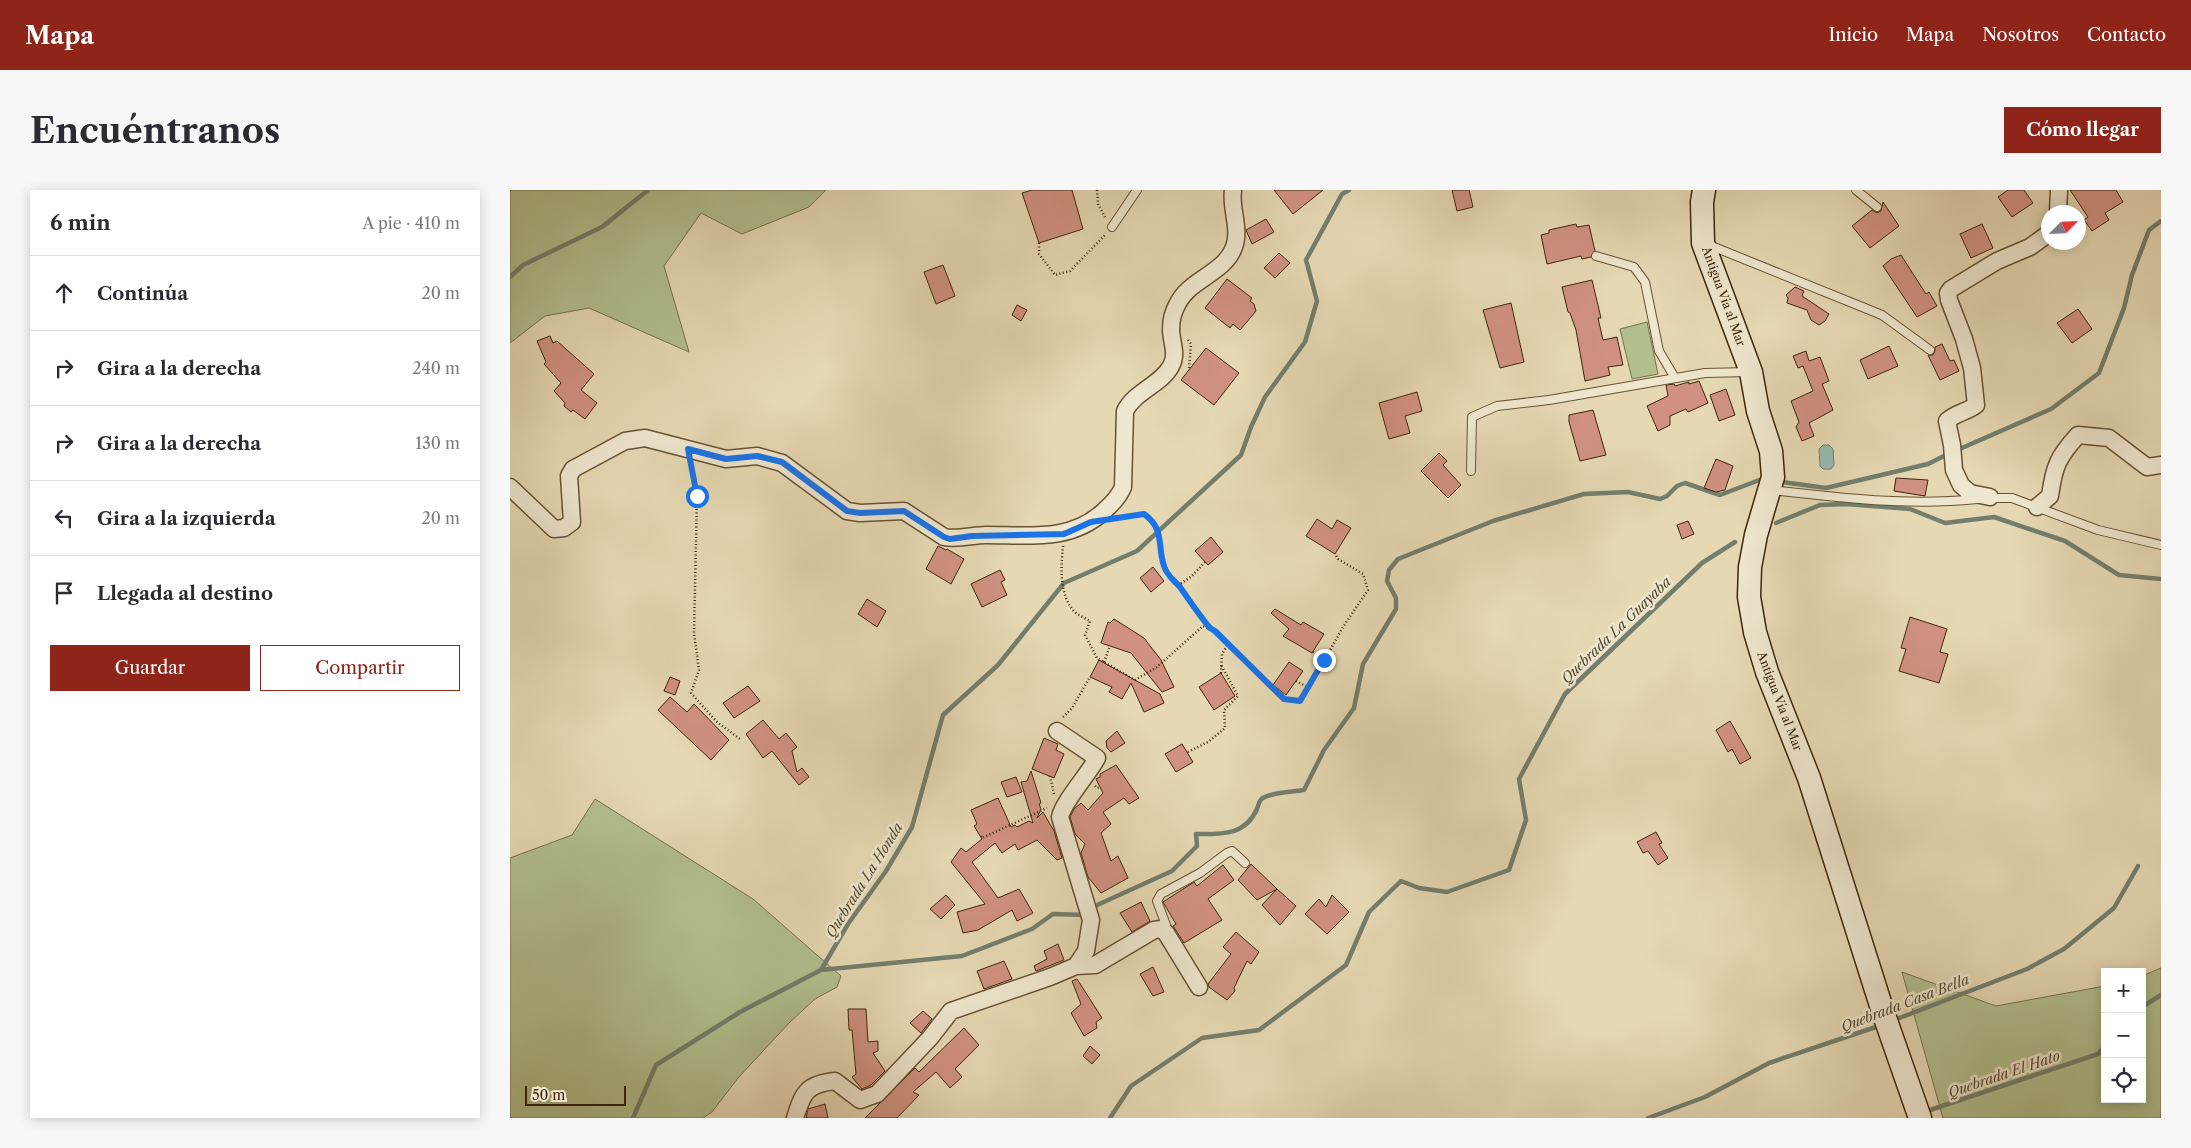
<!DOCTYPE html>
<html lang="es">
<meta charset="utf-8">
<style>
body{margin:0;font-family:"Libre Caslon Text",serif;background:#f7f7f7;color:#2b2b33}
.controls{position:absolute;right:15px;bottom:15px;display:grid;overflow:hidden;border-radius:0px;box-shadow:0 2px 12px #0003}
.controls button{width:45px;height:45px;display:grid;place-items:center;padding:0;border:0;border-bottom:1px solid #e1e1e2;background:#fff;color:#2b2b33;font:25px sans-serif}
.compass{position:absolute;left:1531px;top:15px;width:45px;height:45px;border-radius:50%;background:#fff;box-shadow:0 2px 12px #0003;rotate:66deg}
.scale{position:absolute;left:15px;bottom:12px;width:101px;box-sizing:border-box;padding-left:5px;border:2px solid #3f2608;border-top:0;font-size:14px;line-height:18px;white-space:nowrap;color:#3f2608;-webkit-text-stroke:4px #eee6ce;paint-order:stroke}
.stop{position:absolute;width:15px;height:15px;margin:-11px;border:4px solid #1a73e8;border-radius:50%;background:#fff}
.stop.end{background:#1a73e8;border-color:#fff;box-shadow:0 1px 5px #0008}
.list{margin:0;padding:0;list-style:none}
h2{display:flex;justify-content:space-between;align-items:center;height:65px;margin:0;padding:0 20px;font-size:21px}
h2 small{font-size:16px;font-weight:400;color:#7c7c81}
.list li{display:grid;grid-template-columns:32px 1fr auto;gap:15px;align-items:center;box-sizing:border-box;height:75px;padding:0 20px;border-top:1px solid #e1e1e2}
.list b{display:block;font-size:19px;white-space:nowrap}
.list em{font-size:16px;font-style:normal;color:#7c7c81}
.actions{display:flex;gap:10px;padding:15px 20px}
.actions a{flex:1;padding:11px 0;border:1px solid #8f2418;border-radius:0px;text-align:center;font-size:18px;color:#8f2418}
.actions .main{background:#8f2418;color:#fff}
.icon{flex:none;width:28px;height:28px;fill:none;stroke:currentColor;stroke-width:2;stroke-linecap:round;stroke-linejoin:round}
.map{position:relative;flex:none;width:1651px;height:928px;overflow:hidden;border-radius:0px}
header{display:flex;align-items:center;gap:30px;box-sizing:border-box;height:70px;padding:0 25px;background:#8f2418;color:#fff}
header strong{font-size:24px}
nav{display:flex;gap:28px;margin-inline-start:auto;font-size:18px}
.intro{display:flex;align-items:center;justify-content:space-between;box-sizing:border-box;height:120px;padding:0 30px}
h1{margin:0;font-size:35px}
.button{padding:12px 22px;border-radius:0px;background:#8f2418;color:#fff;font-size:18px;font-weight:700}
main{display:flex;gap:30px;padding:0 30px}
aside{flex:1;background:#fff;border-radius:0px;box-shadow:0 2px 12px #0003}
.map>svg:first-child{display:block}
</style>
<header>
<strong>Mapa</strong>
<nav><a>Inicio</a><a>Mapa</a><a>Nosotros</a><a>Contacto</a></nav>
</header>
<div class="intro"><h1>Encuéntranos</h1><a class="button">Cómo llegar</a></div>
<main>
<aside>
<h2>6 min<small>A pie · 410 m</small></h2>
<ul class="list">
<li><svg class="icon" aria-label="ahead" viewBox="0 0 24 24"><path d="M12 20V5M6 11l6-6 6 6"/></svg><div><b>Continúa</b></div><em>20 m</em></li>
<li><svg class="icon" aria-label="right" viewBox="0 0 24 24"><path d="M7 20v-9h11M14 6l5 5-5 5"/></svg><div><b>Gira a la derecha</b></div><em>240 m</em></li>
<li><svg class="icon" aria-label="right" viewBox="0 0 24 24"><path d="M7 20v-9h11M14 6l5 5-5 5"/></svg><div><b>Gira a la derecha</b></div><em>130 m</em></li>
<li><svg class="icon" aria-label="left" viewBox="0 0 24 24"><path d="M17 20v-9H6M10 6l-5 5 5 5"/></svg><div><b>Gira a la izquierda</b></div><em>20 m</em></li>
<li><svg class="icon" aria-label="arrive" viewBox="0 0 24 24"><path d="M6 21V4h12l-3 4 3 4H6"/></svg><div><b>Llegada al destino</b></div></li>
</ul>
<div class="actions"><a class="main">Guardar</a><a>Compartir</a></div>
</aside>
<div class="map">
<svg width="1651" height="928" viewBox="0 0 1651 928">
<rect width="100%" height="100%" fill="#e5d8b3"/>
<filter id="stains"><feTurbulence type="fractalNoise" baseFrequency=".004" numOctaves="4"/><feColorMatrix values="0 0 0 0 .2 0 0 0 0 .09 0 0 0 0 .02 0 0 0 .5 -.17"/></filter>
<radialGradient id="worn" r=".72"><stop offset=".6" stop-color="#630" stop-opacity="0"/><stop offset="1" stop-color="#630" stop-opacity=".3"/></radialGradient>
<path fill="#b2bf8e" stroke="#78724b" d="M0,0H316L299,17L232,44L191,23L154,76L179,162L79,118L35,126L0,153Z
M1137,132L1148,184L1122,189L1110,139Z
M85,609L243,709L331,786L327,797L305,809L279,833L228,888L202,922L193,928H0V668L62,645Z
M1651,778V928H1433L1392,782L1486,816L1595,796V909H1632V786Z"/>
<path fill="#96b9b0" stroke="#737e6d" d="M1313,255H1319L1323,259L1324,275L1321,279H1313L1310,276L1309,259Z"/>
<g fill="none" stroke-linecap="round" stroke-linejoin="round">
<path stroke="#737e6d" stroke-width="4.5" d="M0,87L13,75L92,37L138,0
M1445,261L1541,219L1589,183L1614,118L1622,85L1639,40L1651,31
M1272,292L1316,298L1418,274L1438,264
M1266,333L1310,315L1336,314L1400,319L1435,333L1484,327L1555,351L1609,385L1651,389
M581,720L585,716L662,681L687,656L686,644C711,644 735,646 747,619C749,614 749,609 755,607C765,602 782,602 794,600L814,560L844,518L853,474L886,419V408L877,391L879,380L888,369L983,331L1074,304L1118,302L1150,309L1157,306L1167,296L1175,293L1210,305L1252,289
M311,780L452,766L522,739L543,724L576,725
M1632,817L1651,805
M1384,830L1517,779L1554,759L1604,718L1628,676
M1414,922L1588,864L1595,856
M123,928L146,875L230,822L311,780L338,734L376,681L402,637L433,525L488,475L554,393L627,361L731,265L741,237L755,207L795,152L807,111L796,70L832,4L839,0
M600,928L621,896L692,848L749,840L836,775L859,722L891,691L909,698L937,702L999,680L1016,630L1009,589L1055,504L1192,373L1225,352
M1138,928L1195,907L1259,873L1372,835"/>
</g>
<path fill="#d09180" stroke="#3f2608" d="M522,0H562L573,39L529,53L512,3Z
M764,0H813L783,24Z
M942,0H959L963,17L947,21Z
M1498,0H1514L1523,13L1502,27L1488,7Z
M1560,0H1606L1613,12L1595,23L1599,30L1582,41L1574,30L1578,27Z
M1373,12L1389,36L1360,58L1342,36L1362,20L1367,23L1371,21Z
M756,29L764,42L742,54L736,40Z
M1066,34L1067,37L1079,35L1085,61L1081,67L1072,69L1071,66L1037,74L1031,45L1039,43V40Z
M1472,34L1483,58L1461,68L1450,44Z
M769,63L780,73L765,88L754,78Z
M1391,65L1416,104L1419,102L1427,116L1407,127L1373,76L1381,69Z
M433,75L445,106L426,114L414,82Z
M717,89L742,108L740,111L744,114L746,121L730,140L723,134L720,138L695,118Z
M1082,90L1091,128H1088L1093,150L1107,147L1113,175L1098,177L1100,185L1075,191L1066,140L1060,123L1058,122L1052,97Z
M1285,97L1294,101L1292,106L1319,124L1315,131L1309,135L1301,130L1297,120L1277,113L1278,108L1276,105Z
M1001,113L1014,172L990,178L973,120Z
M507,115L517,120L511,131L502,125Z
M1568,119L1582,139L1562,153L1547,133Z
M40,146L43,153L47,151L84,184L71,200L87,213L75,229L63,220L61,222L54,216L55,213L44,201L51,193L34,174L36,172L27,151Z
M1432,154L1440,171L1444,170L1449,181L1430,190L1418,165H1423L1425,161V157Z
M1379,156L1388,176L1358,189L1350,170Z
M696,158L729,183L704,215L671,190Z
M1296,161L1299,171L1310,167L1319,191L1312,194L1323,220L1299,233L1304,246L1292,251L1286,237L1289,232L1281,211L1303,201L1293,176L1288,178L1283,166Z
M1189,191L1198,213L1178,222L1176,219L1160,226V235L1148,241L1137,216L1158,206L1156,195L1164,194L1165,196L1179,192V194Z
M1216,199L1225,225L1209,231L1200,205Z
M907,202L912,221L895,226L900,243L879,249L869,213Z
M1083,220L1096,265L1070,271L1059,232V225Z
M929,263L937,271L933,275L951,295L938,308L911,281Z
M1206,269L1223,276L1215,300L1206,302L1194,298Z
M1386,288L1418,290L1415,306L1384,301Z
M807,329L822,339L827,330L841,338L825,364L796,346Z
M1178,331L1184,344L1172,349L1167,335Z
M701,347L713,362L698,375L685,361Z
M428,356L436,360L437,359L454,369L441,394L416,379Z
M643,377L654,391L641,402L630,388Z
M490,380L495,390L491,392L497,405L472,417L461,394Z
M357,409L376,421L367,437L348,424Z
M765,419L791,435L793,432L814,444L802,463L773,446L779,439L761,423Z
M1400,427L1437,439L1430,462L1438,464L1429,493L1389,481L1396,459L1391,458Z
M604,429L634,448L651,470L664,497L652,502L621,463L591,453L598,432L600,433Z
M589,470L650,504L654,513L634,522L621,493L612,509L599,502L602,497L580,487Z
M779,472L793,481L776,505L763,495Z
M711,483L725,506L704,520L689,497Z
M160,487L170,491L165,505L154,501Z
M238,496L250,511L224,528L213,513Z
M160,507L177,522L184,514L219,550L201,570L148,520Z
M253,530L269,549L276,543L287,557L282,561L287,582L292,578L299,587L289,595L262,561L253,568L236,544Z
M1220,531L1241,568L1230,574L1222,559L1218,562L1206,540Z
M607,541L615,553L601,562L597,558L596,551Z
M534,548L548,554L546,560L554,564L544,588L522,579Z
M672,554L683,572L666,582L655,564Z
M606,575L629,608L619,614L614,608L593,622L601,634L591,643L601,671L608,666L618,688L591,703L578,687L571,663L575,654L565,644L560,627L564,619L571,613L578,620L593,603L586,589L590,587V584Z
M521,581L531,613L529,614L531,619L527,628L533,622L544,641L552,668L547,670L527,650L508,660L505,654L492,663L485,653L462,672L488,708L509,699L523,723L507,731L502,720L468,740L453,743L447,722L475,714L441,672L451,658L456,662L472,649L464,636L467,634L461,620L488,608L501,637L505,635L507,637L519,631L523,633L511,592L517,591Z
M506,587L512,602L497,607L491,592Z
M1146,642L1152,653L1149,654L1158,668L1148,675L1138,661L1133,663L1127,652Z
M741,674L767,699L747,710L728,690Z
M713,675L724,690L698,709L712,730L674,753L663,736L666,734L653,712L684,692L687,696Z
M767,699L786,716L770,735L752,715Z
M436,705L445,715L431,729L420,719Z
M822,705L839,722L817,744L795,724L809,709L816,717Z
M631,712L640,731L622,742L610,723Z
M726,742L749,762L741,774L737,771L724,798L725,801L717,810L699,797L698,794L721,764L713,757Z
M548,754L554,770L526,781L524,776L537,769L534,761Z
M494,771L502,789L474,799L467,781Z
M643,777L654,802L643,806L630,784Z
M567,789L592,828L586,832L587,838L574,846L561,823L571,814L562,791Z
M338,819H356L358,852L368,851V861L363,863L375,881L361,895L352,899L342,887L346,884L342,840H339Z
M413,821L422,829L411,843L400,833Z
M454,838L469,855L445,879L452,887L440,898L426,882L403,902L409,905L387,928H355L405,878L409,882Z
M580,856L590,865L582,874L573,866Z
M315,914L318,928H296L298,919Z"/>
<g fill="none" stroke-linecap="round" stroke-linejoin="round">
<g stroke="#685233" stroke-width="10">
<path id="service" d="M1346,0L1367,17
M602,37L627,0
M1199,55L1372,125L1420,160
M1086,66L1124,77L1135,92L1149,161L1165,188
M961,281L962,227L987,216L1039,210L1195,183L1239,182
M1261,300C1330,308 1398,316 1467,309
M1478,308H1502L1588,340L1651,355
M653,739L656,735L647,711L651,704L690,683L717,663L722,661L735,673"/>
</g>
<g stroke="#685233" stroke-width="19">
<path id="minor" d="M1548,22L1549,0
M0,297L44,339L54,338L62,332L59,286L63,279L115,251L135,248L216,269L247,266L272,273L337,321L350,323L394,321L434,347C447,350 463,345 476,345C519,345 561,352 594,321C602,314 609,307 613,297L615,221C625,201 651,195 661,176C668,164 661,152 661,139C661,131 664,120 668,113C680,89 715,83 724,57C731,39 720,18 723,0
M1480,307L1460,303L1451,295L1444,280L1442,255L1437,231C1445,223 1457,222 1466,215L1462,178L1454,149L1439,110L1438,103L1441,99L1487,71L1520,57L1538,44
M1527,317L1540,306C1544,276 1548,267 1568,245L1599,248L1637,277L1651,275
M566,776L585,775L644,740L651,739L656,743L689,797
M285,928C293,902 297,894 325,891L350,910L367,904L420,848L441,821L540,787L566,776L576,761L581,730L550,627C553,612 578,585 587,568L547,541"/>
</g>
<g stroke="#3f2608" stroke-width="25">
<path id="secondary" d="M1194,0L1192,12L1193,53L1241,182L1248,221L1261,261L1263,287L1246,345L1240,377L1239,407L1245,442L1257,482L1299,588L1373,822L1410,928"/>
</g>
<path stroke="#3f2608" stroke-width="2.5" stroke-dasharray="1 2.5" stroke-linecap="butt" d="M587,0L588,14L596,29
M529,53V64L545,85L560,81L595,45
M678,150L681,154L679,179
M181,274L187,306L184,443L189,480L181,503L207,532L230,549
M610,328L634,324C662,343 641,372 669,395
M553,356C551,376 549,403 563,420C567,425 575,428 580,431L575,445L587,468L625,490L647,477L693,436L705,441L774,509L790,511L795,505L833,437L858,400L853,384L828,369L825,364
M695,372L682,386L669,395L698,437
M803,462L814,470
M594,472L600,456
M711,483L712,464L718,454
M786,491L799,498
M553,527L562,518L580,487
M678,562L698,552L715,538L714,520L728,506L711,475
M540,586L544,604
M585,596L587,598L590,597
M471,646L472,648L537,618"/>
<use href="#service" stroke="#eee6ce" stroke-width="8"/>
<use href="#minor" stroke="#eee6ce" stroke-width="16"/>
<use href="#secondary" stroke="#eee6ce" stroke-width="22"/>
</g>
<g fill="none" stroke-linecap="round" stroke-linejoin="round">
<path stroke="#1a73e8" stroke-width="6" d="M187,306L178,259L216,269L247,266L272,272L337,321L350,323L394,321L434,347L440,349L462,346L554,344L581,332L634,324C655,339 647,355 654,376C657,386 664,390 670,397C680,411 689,425 700,438L705,441L774,509L790,511L814,470"/>
</g>
<g text-anchor="middle" dominant-baseline="central" stroke-width="5" stroke-linejoin="round" paint-order="stroke">
<g font-size="12" fill="#3f2608" stroke="#eee6ce">
<text transform="translate(1214 106) rotate(70)">Antigua Vía al Mar</text>
<text transform="translate(1270 511) rotate(69)">Antigua Vía al Mar</text>
</g>
<g font-size="14" font-style="italic" fill="#554b32" stroke="#eee6ce">
<text transform="translate(1106 440) rotate(-44)">Quebrada La Guayaba</text>
<text transform="translate(354 690) rotate(-58)">Quebrada La Honda</text>
<text transform="translate(1395 813) rotate(-21)">Quebrada Casa Bella</text>
<text transform="translate(1494 884) rotate(-19)">Quebrada El Hato</text>
</g>
</g>
<rect width="100%" height="100%" filter="url(#stains)"/>
<rect width="100%" height="100%" fill="url(#worn)"/>
</svg>
<div class="controls">
<button>+</button>
<button>−</button>
<button><svg class="icon" aria-label="locate" viewBox="0 0 24 24"><circle cx="12" cy="12" r="6"/><path d="M12 2v4M12 18v4M2 12h4M18 12h4"/></svg></button>
</div>
<svg class="compass" viewBox="-18 -18 36 36"><path d="M0-13l5 13h-10z" fill="#e53935"/><path d="M0 13l5-13h-10z" fill="#7c7c81"/></svg>
<div class="scale">50 m</div>
<div class="stop" style="left:187px;top:306px"></div>
<div class="stop end" style="left:814px;top:470px"></div>
</div>
</main>
